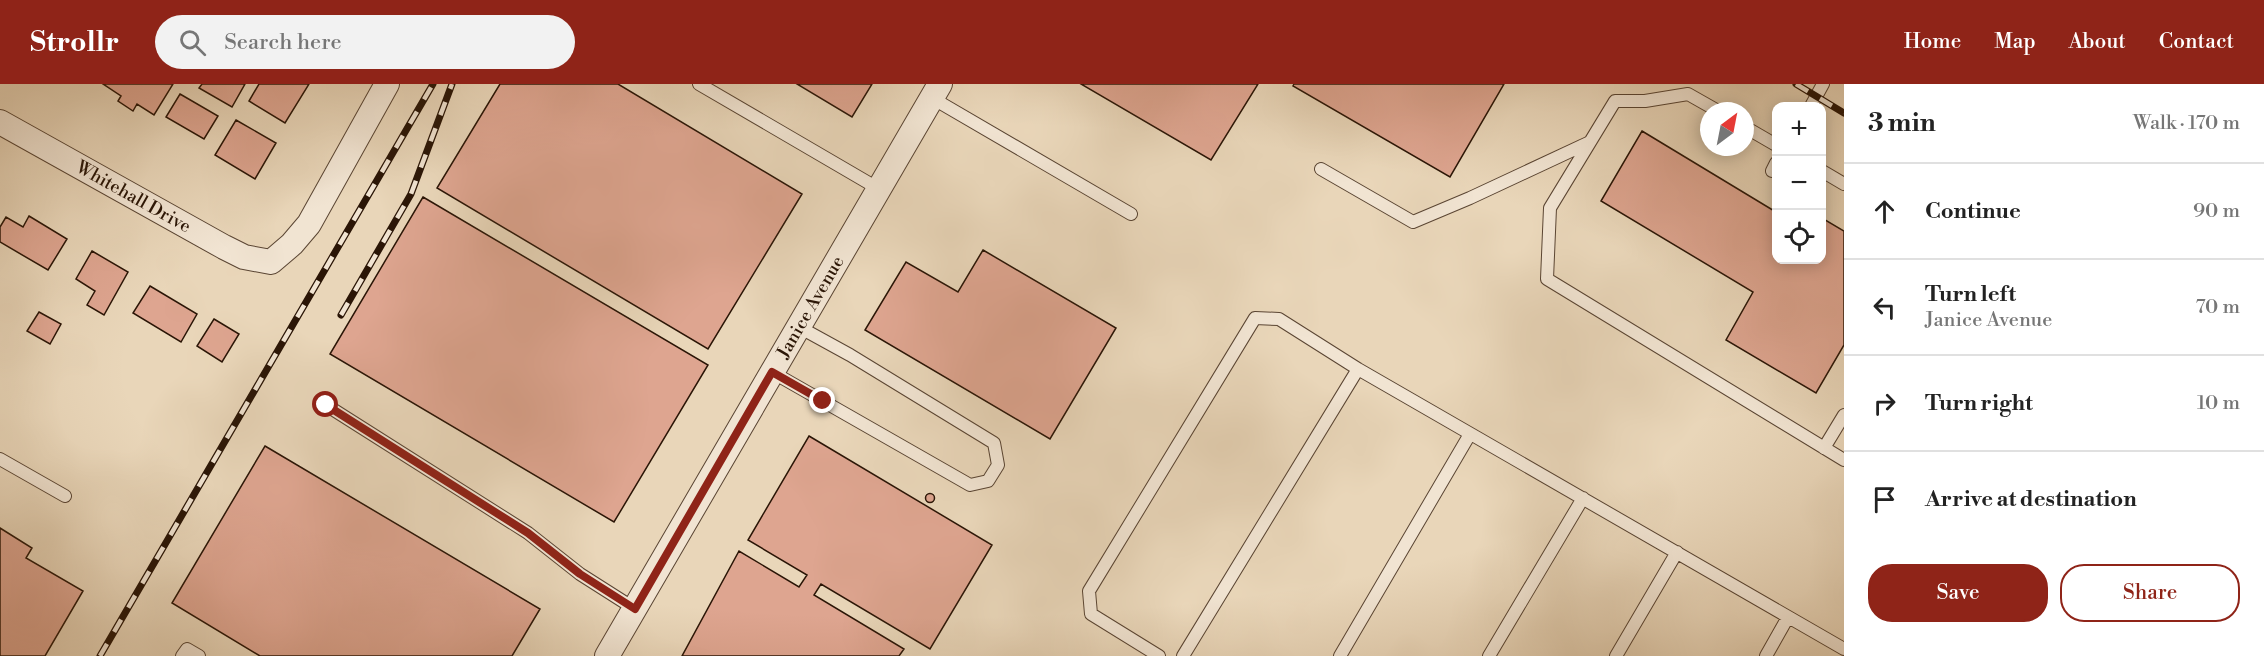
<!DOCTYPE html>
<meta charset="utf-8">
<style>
body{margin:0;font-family:"Libre Bodoni",serif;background:#f2f2f2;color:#222}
.controls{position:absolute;right:18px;top:18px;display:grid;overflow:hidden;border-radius:12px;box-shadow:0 3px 15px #0003}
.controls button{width:54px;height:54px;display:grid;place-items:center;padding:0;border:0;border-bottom:2px solid #e0e0e0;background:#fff;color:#222;font:30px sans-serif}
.compass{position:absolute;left:1700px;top:18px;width:54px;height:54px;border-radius:50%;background:#fff;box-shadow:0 3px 15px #0003;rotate:32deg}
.stop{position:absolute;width:18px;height:18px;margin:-14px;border:4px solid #8f2418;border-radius:50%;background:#fff}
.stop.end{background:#8f2418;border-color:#fff;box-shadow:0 2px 6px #0008}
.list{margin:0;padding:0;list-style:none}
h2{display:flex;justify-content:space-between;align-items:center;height:78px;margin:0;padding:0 24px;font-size:26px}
h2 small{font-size:20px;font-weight:400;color:#767676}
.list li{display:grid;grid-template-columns:39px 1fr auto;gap:18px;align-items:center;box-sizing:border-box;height:96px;padding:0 24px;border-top:2px solid #e0e0e0}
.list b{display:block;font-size:22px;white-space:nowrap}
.list p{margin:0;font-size:20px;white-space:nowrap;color:#767676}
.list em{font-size:20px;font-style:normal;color:#767676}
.actions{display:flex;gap:12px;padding:18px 24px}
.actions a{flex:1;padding:14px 0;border:2px solid #8f2418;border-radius:24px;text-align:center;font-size:21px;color:#8f2418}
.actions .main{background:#8f2418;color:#fff}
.icon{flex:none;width:33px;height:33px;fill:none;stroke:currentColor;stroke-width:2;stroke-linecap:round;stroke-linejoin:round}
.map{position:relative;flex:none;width:1844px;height:572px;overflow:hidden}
header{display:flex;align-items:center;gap:36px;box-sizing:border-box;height:84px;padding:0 30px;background:#8f2418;color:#fff}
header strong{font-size:28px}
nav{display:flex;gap:33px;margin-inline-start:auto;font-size:21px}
.search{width:420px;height:54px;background:#f2f2f2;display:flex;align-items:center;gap:15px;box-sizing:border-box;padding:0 21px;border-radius:33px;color:#767676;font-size:22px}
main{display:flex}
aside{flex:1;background:#fff}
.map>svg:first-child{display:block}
</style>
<header>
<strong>Strollr</strong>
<div class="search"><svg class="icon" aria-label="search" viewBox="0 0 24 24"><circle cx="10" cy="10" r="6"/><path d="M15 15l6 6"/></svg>Search here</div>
<nav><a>Home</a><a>Map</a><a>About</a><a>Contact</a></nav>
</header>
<main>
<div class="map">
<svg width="1844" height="572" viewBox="0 0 1844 572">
<rect width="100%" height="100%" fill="#e9d6b9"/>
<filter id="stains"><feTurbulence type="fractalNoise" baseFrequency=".00333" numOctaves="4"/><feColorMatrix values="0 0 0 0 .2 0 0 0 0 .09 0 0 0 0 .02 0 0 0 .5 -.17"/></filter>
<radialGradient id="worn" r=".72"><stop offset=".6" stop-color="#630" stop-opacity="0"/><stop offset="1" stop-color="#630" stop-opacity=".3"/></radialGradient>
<path fill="#dea590" stroke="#2a1506" stroke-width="1.5" d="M103,0H173L154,31L137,20L133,27L118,17L121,12Z
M202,0H245L232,23L199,4Z
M259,0H309L285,39L249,17Z
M500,0H618L802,110L708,265L437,104Z
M797,0H872L852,33Z
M1081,0H1258L1211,76Z
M1294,0H1504L1450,93L1293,2Z
M180,10L218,32L204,55L166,33Z
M236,36L276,59L255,95L215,71Z
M1642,47L1776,128V176H1822V134L1844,147V261L1816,309L1726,256L1753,208L1601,117Z
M423,113L708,281L614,438L330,270Z
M29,132L67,155L48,186L0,158V143L6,133L23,143Z
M983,166L1116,244L1050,355L865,246L906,178L958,208Z
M92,167L128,188L104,231L87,221L95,207L76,195Z
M150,202L197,230L181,258L133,229Z
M39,228L61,240L50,260L27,247Z
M214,235L239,250L222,278L197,262Z
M809,352L992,461L930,565L821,500L814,511L904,565L899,572H682L739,467L799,503L807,491L748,456Z
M265,362L540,525L512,572H260L172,519Z
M925.5 414a4.5 4.5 0 1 1 9 0a4.5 4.5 0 1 1-9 0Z
M0,444L32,464L26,474L83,507L45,572H0Z"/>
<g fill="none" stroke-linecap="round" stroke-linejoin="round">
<g stroke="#5a4533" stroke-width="14">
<path id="service" d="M699,0L879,105
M932,14L1131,130
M1811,22L1823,0
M1718,27L1688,10L1645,17H1615L1550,124L1547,195L1844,376
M1745,43L1776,61
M1321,85L1413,138L1470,114L1590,58
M1772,87L1776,79
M1822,87L1844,100
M772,288L970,401L988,397L998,381L994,359L850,271L799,243
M326,321L528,449L580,490L635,525
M1824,364L1844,331
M0,375L65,412
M182,572L187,565L199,572
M1159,572L1091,530L1089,507L1255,234L1279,235L1358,285L1844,565
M1183,572L1358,285
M1340,572L1470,350
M1489,572L1583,414
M1616,572L1677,468
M1766,572L1788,533"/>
</g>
<g stroke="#5a4533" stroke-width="26">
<g id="minor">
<path id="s1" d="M0,38L224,163L244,173L271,178L292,160L309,140L387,0"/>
<path id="s2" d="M607,572L940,0"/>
</g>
</g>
<use href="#service" stroke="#f1e4d2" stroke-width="12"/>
<use href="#minor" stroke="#f1e4d2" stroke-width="24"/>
<g stroke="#2a1506" stroke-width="7">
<path id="rail" d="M1796,0L1844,29
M341,231L411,110L452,0
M100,572L433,0"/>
</g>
<use href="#rail" stroke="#f1e4d2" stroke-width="4.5" stroke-dasharray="14" stroke-linecap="butt"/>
</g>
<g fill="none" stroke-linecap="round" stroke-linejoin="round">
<path stroke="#8f2418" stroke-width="8" d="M326,321L528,449L580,490L635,525L772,288L823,317"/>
</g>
<g text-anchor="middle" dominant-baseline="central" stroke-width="6" stroke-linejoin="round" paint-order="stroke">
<g font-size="18" fill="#2a1506" stroke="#f1e4d2">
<text stroke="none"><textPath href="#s1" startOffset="153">Whitehall Drive</textPath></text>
<text stroke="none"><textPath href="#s2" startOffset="404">Janice Avenue</textPath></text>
</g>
</g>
<rect width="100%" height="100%" filter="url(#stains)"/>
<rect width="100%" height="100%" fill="url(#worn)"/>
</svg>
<div class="controls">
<button>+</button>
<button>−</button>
<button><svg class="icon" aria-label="locate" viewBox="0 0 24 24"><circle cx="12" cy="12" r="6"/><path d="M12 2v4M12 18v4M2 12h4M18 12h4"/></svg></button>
</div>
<svg class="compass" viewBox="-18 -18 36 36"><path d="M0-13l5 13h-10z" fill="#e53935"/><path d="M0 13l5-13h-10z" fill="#767676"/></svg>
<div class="stop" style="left:326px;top:321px"></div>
<div class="stop end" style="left:823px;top:317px"></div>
</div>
<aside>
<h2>3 min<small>Walk · 170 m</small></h2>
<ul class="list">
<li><svg class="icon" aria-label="ahead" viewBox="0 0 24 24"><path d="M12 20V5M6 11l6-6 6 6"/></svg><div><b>Continue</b></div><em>90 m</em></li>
<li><svg class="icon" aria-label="left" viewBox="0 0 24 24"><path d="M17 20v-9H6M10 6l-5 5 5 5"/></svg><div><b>Turn left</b><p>Janice Avenue</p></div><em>70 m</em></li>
<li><svg class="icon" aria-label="right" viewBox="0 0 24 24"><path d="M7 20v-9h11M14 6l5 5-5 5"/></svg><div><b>Turn right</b></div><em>10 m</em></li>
<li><svg class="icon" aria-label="arrive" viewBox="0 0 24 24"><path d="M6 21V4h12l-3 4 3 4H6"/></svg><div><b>Arrive at destination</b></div></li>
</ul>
<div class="actions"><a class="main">Save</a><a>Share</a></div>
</aside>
</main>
